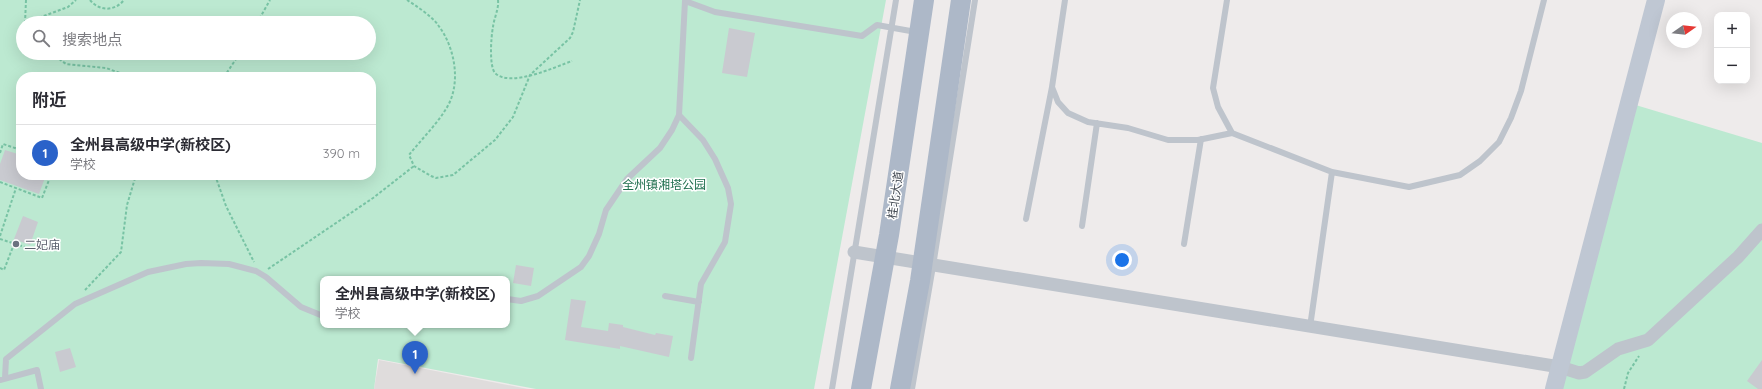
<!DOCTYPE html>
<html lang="zh">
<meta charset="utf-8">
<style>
body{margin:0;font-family:Quicksand,"Noto Sans SC",sans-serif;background:#f2f2f3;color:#2b2b33}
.controls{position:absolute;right:12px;top:12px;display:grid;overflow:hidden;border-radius:8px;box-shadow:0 4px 16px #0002}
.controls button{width:36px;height:36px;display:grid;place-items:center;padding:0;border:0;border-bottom:1px solid #e1e1e2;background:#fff;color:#2b2b33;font:20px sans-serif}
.compass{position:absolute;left:1666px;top:12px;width:36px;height:36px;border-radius:50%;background:#fff;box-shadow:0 4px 16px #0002;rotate:76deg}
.you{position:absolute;left:1122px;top:260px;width:14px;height:14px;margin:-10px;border:3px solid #fff;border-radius:50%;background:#1a73e8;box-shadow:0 0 0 6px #1a73e833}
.badge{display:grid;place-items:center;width:26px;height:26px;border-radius:50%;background:#2a62c9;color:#fff;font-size:13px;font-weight:700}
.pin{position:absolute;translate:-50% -33px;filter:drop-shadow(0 1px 2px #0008)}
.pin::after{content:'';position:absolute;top:21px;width:14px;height:12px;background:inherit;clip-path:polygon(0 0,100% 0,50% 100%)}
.popup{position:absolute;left:320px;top:276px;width:190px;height:52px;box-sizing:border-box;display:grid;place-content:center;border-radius:8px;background:#fff;filter:drop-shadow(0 1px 3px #0005);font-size:13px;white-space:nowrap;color:#7c7c81}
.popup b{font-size:15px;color:#2b2b33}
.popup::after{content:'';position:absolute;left:50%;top:100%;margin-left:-8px;border:8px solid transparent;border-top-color:#fff}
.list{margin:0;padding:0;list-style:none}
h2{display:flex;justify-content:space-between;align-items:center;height:52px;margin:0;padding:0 16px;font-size:17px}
h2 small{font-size:13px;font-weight:400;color:#7c7c81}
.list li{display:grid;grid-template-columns:26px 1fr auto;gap:12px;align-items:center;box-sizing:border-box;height:56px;padding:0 16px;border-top:1px solid #e1e1e2}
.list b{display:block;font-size:15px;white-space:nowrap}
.list p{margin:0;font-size:13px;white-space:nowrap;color:#7c7c81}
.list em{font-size:13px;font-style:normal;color:#7c7c81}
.icon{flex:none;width:22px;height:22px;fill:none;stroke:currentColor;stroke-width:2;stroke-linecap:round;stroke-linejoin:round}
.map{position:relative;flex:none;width:1762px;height:389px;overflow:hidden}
.search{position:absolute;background:#fff;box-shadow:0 4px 16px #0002;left:16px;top:16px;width:360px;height:44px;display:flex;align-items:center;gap:10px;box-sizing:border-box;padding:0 14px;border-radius:22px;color:#7c7c81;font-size:15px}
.panel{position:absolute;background:#fff;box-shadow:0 4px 16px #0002;left:16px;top:72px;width:360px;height:108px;border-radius:16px}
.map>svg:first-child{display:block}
</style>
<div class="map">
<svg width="1762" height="389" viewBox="0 0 1762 389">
<rect width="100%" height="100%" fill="#eeebeb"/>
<path fill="#dfdcdc" d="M379,360L528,389H374Z"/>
<path fill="#bce9d1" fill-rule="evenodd" d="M0,0H886L814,389H536L378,359L374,389H0ZM23,23H369V53H23ZM21,77H371V175H21ZM323,279H507V325H323Z
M1629,103L1762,143V389H1554Z"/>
<path fill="#c9cad0" d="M729,28L755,33L747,77L722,73Z
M5,150L21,155V175H46L39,194L0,180V164Z
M23,216L38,222L30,245L14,239Z
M516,265L534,268L531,286L513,283Z
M571,299L586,301L581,327L608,331L609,323L623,325V327L655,335L656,333L673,336L669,357L620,346V349L565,340Z
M70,348L76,367L60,372L55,352Z
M1762,360V389H1758L1747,381Z"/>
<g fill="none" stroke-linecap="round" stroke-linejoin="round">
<path stroke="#78c3a4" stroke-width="2" stroke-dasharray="3 2" stroke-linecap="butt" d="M90,0C100,12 115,11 124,0
M407,0C415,5 433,17 438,25C455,47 462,84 446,109C436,125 421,140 409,155L414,166L431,176L436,178L453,175L495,140L513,117L530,75L570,38L573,32L580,0
M498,0C499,9 494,18 493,27C491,37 489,66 495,73C510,88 555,67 572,61
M25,23L68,7L76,0
M25,23L26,0
M257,23L270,0
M51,53L66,64L106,68L131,77
M224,77L240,53
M0,153L3,144L21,150
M215,175L226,206L254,262
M0,182L42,198L51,175
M0,236L16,188
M0,239L25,247
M0,268L4,270L14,244
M268,269L373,198L414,166
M85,290L121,252L127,205L136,175
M1624,389L1628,373L1639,356"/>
<path stroke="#bec4cc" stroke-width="6" d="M1065,0L1052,87L1058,102L1068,113L1088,122L1128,128L1168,140H1198L1232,133
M1227,0L1213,88L1218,107L1232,133L1332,172L1409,187L1460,175L1480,161L1499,142L1511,118L1521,91L1544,0
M679,115L703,140L715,159L728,188L731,204L725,242L701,284L691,358
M1026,219L1052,87
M1082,226L1097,123
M1184,244L1201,139
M665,296L699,302
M507,299L521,301L538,296L581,267L589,256L599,234L606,210L627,179L660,148L672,130L679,115L685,1L715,12L862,36L877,25L916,32
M1310,327L1332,172
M5,378L6,359L75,304L148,272L186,264L201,263L229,264L256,271L266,277L301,307L323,316
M0,380L37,370L41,389
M832,389L896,0
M912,389L933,266L975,0"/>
<path stroke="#bec4cc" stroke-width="13" d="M854,252L1560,367L1579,373L1585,372L1618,349L1648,340L1738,257L1762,230"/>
<path stroke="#bfc7d3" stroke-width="18" d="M1554,389L1656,0"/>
<path stroke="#adb8c8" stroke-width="20" d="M861,389L889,235L924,0
M900,389L920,281L961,0"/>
</g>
<circle fill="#6b7280" stroke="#fff" stroke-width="1.5" cx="16" cy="244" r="4"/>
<g text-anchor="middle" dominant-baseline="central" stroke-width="3" stroke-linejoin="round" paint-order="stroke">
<g font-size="12" fill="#1f6f4e" stroke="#fff">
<text x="664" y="184">全州镇湘塔公园</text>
</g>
<g font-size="12" fill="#464d56" stroke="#fff">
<text transform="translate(895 195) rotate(-82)">桂北大道</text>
</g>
<g font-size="12" fill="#5b616d" stroke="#fff" text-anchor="start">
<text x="24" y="244">二妃庙</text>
</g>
</g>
</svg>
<div class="controls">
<button>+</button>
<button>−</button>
</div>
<svg class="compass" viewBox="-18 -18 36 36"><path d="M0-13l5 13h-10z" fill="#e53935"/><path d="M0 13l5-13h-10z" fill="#7c7c81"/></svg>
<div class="you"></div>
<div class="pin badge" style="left:415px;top:374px">1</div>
<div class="popup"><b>全州县高级中学(新校区)</b>学校</div>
<div class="search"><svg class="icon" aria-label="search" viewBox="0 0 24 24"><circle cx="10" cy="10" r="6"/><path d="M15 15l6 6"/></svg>搜索地点</div>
<section class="panel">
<h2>附近<small></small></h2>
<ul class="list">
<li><span class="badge">1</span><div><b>全州县高级中学(新校区)</b><p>学校</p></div><em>390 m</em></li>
</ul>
</section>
</div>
